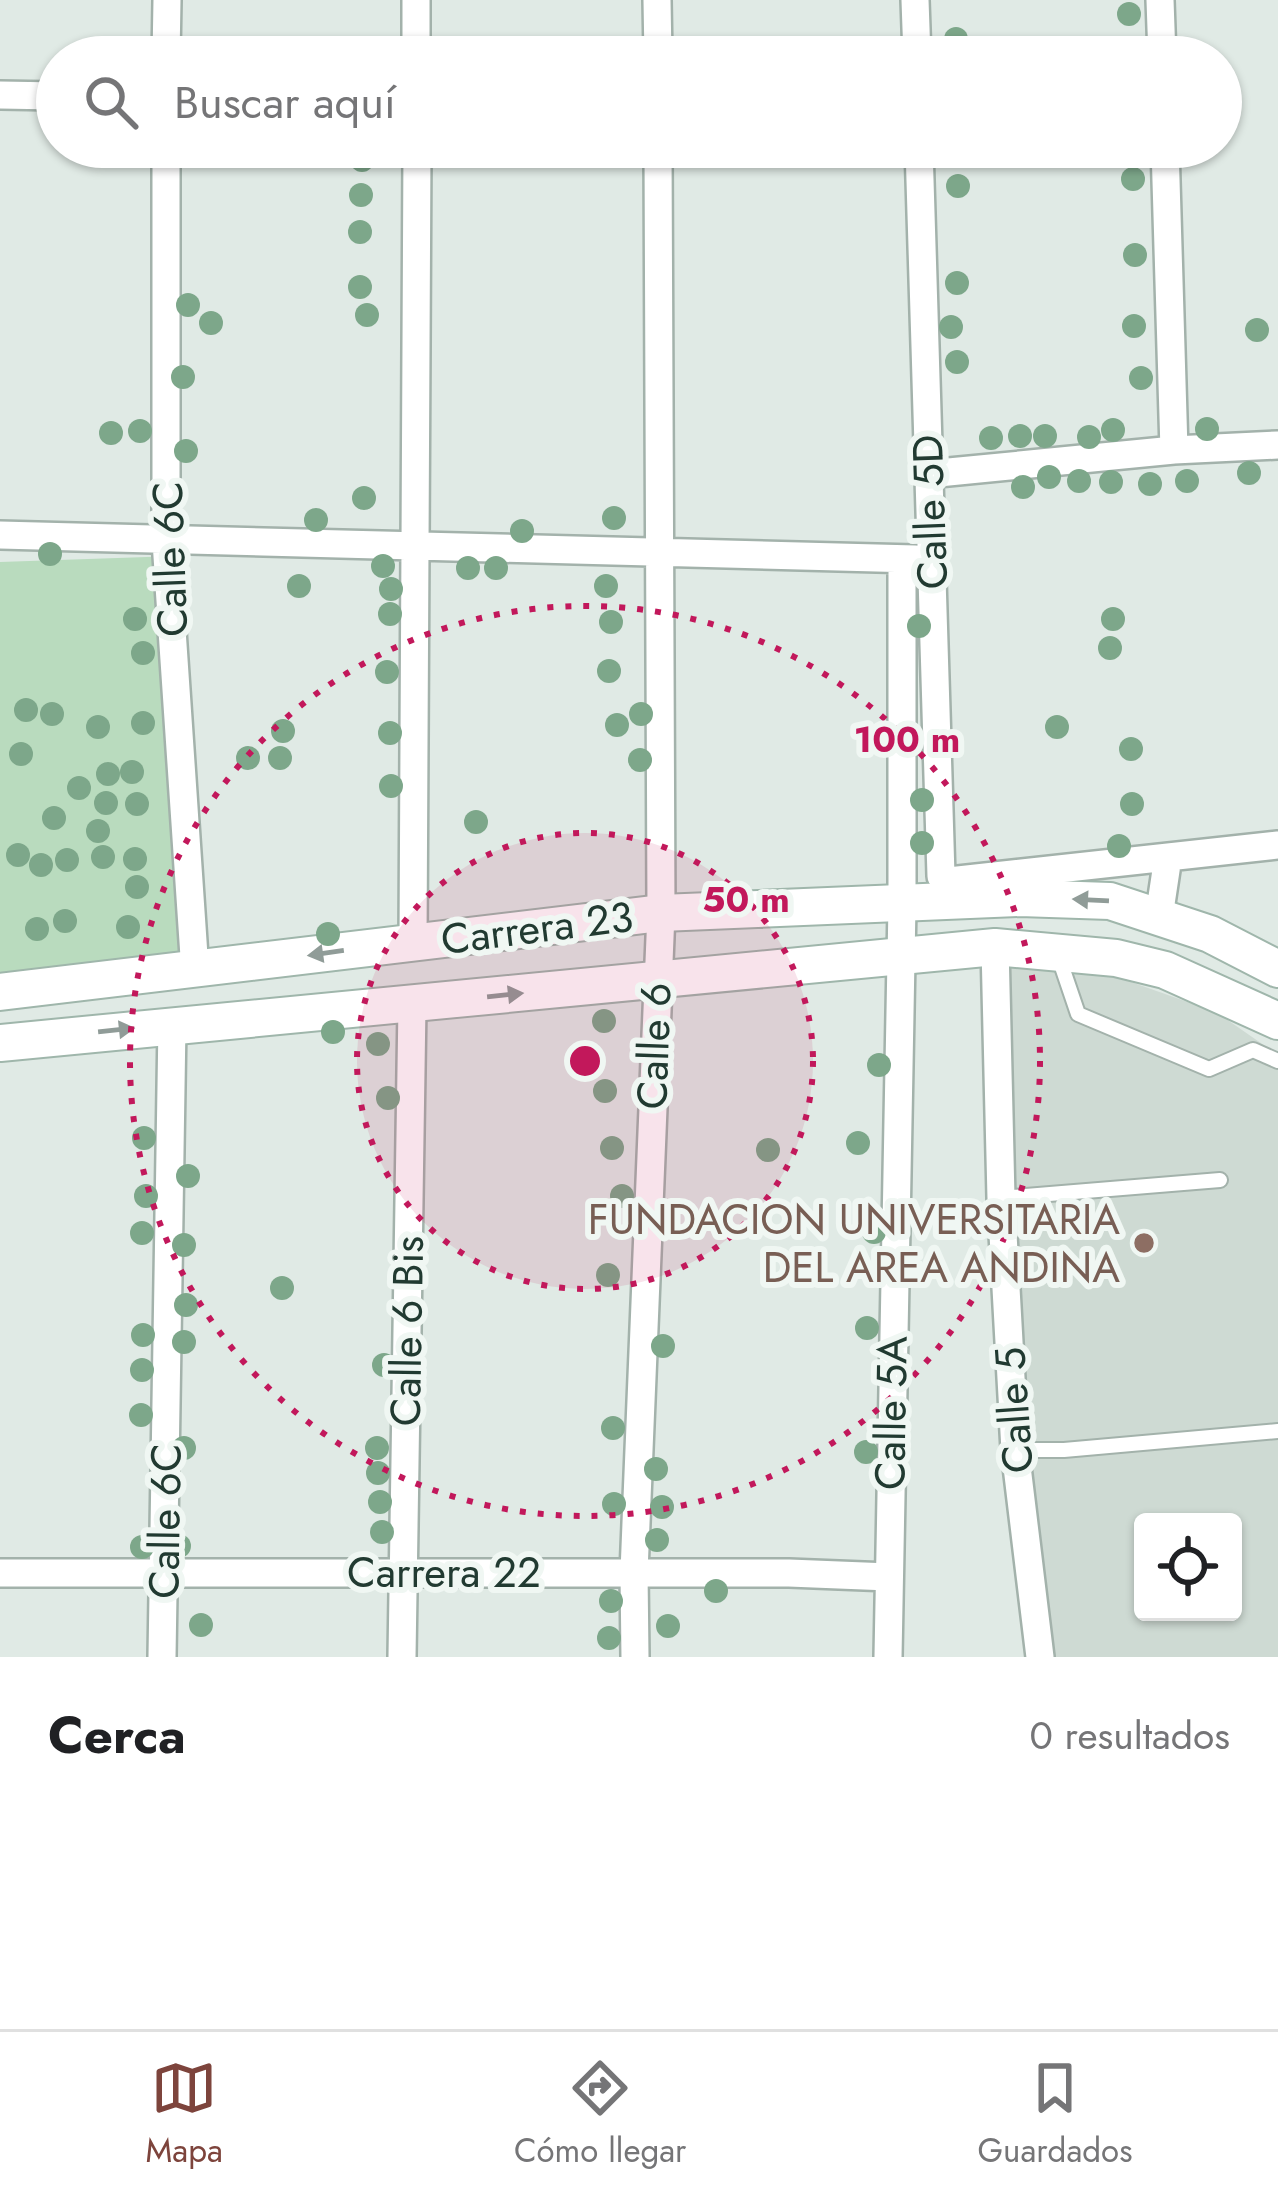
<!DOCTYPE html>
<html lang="es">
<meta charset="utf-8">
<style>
body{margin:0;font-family:Jost,sans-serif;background:#f2f2f2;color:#202124}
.controls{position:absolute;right:36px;bottom:36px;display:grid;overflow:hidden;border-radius:12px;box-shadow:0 3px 9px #0004}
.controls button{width:108px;height:108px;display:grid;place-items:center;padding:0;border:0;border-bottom:3px solid #e0e0e0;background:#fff;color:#202124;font:60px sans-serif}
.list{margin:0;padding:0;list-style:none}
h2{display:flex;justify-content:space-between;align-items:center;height:156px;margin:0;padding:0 48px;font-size:51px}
h2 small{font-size:39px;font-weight:400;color:#757577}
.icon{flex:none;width:66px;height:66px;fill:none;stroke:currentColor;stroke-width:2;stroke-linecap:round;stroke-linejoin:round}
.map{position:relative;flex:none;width:1278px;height:1657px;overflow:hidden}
.search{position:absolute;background:#fff;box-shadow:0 3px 9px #0004;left:36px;right:36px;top:36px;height:132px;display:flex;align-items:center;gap:30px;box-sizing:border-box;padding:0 42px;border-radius:66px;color:#757577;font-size:45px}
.sheet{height:372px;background:#fff}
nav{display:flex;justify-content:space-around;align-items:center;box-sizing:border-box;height:168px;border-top:3px solid #e0e0e0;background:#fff;font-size:33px;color:#757577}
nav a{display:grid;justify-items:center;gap:6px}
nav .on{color:#7d443c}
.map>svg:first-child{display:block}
</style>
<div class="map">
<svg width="1278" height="1657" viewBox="0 0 1278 1657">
<rect width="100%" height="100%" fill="#e0eae5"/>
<path fill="#cedad3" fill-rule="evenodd" d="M1000,967L1117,977L1216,1012L1278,1055V1657H1046L1017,1430ZM1143,1522H1233V1612H1143Z"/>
<path fill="#b9dbbe" d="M176,556L188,954L0,973V562Z"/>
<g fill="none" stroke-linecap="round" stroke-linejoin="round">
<g stroke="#a3b2ab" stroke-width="18">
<path id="service" d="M1059,958L1078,1014L1209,1069L1253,1050L1278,1061
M1001,1198L1220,1180
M1015,1450H1064L1278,1431"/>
</g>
<g stroke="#a3b2ab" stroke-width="32">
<path id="minor" d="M416,0V57
M657,0L658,57
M915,0L917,57
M1160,0L1162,57
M166,57L167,0
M0,95L57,96
M166,147V541L195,971
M919,147L941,876L949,881L1278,845
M1165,147L1174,450
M928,474L1174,450L1278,445
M0,535L915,559
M1159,917L1168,857
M413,942L417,147
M995,947L1001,1198L1015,1450L1040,1657
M0,1573H789L889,1577
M162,1657L172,1024
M402,1657L412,1005
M635,1657L634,1572L661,913L658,147
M888,1657L902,905V559"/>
</g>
<g stroke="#9fb6ab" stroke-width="40">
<path id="secondary" d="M0,992L661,913L1020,898L1110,901L1210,934L1278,969
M0,1043L995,947L1116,958L1165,970L1278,1021"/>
</g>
<use href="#service" stroke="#fff" stroke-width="14"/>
<use href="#minor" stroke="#fff" stroke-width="27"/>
<use href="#secondary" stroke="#fff" stroke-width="36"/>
</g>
<g fill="#7da78a">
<circle cx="1129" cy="14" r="12"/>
<circle cx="956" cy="39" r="12"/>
<circle cx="362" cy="160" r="12"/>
<circle cx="1133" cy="179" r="12"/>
<circle cx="958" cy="186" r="12"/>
<circle cx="361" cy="195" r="12"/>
<circle cx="360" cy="232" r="12"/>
<circle cx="1135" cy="255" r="12"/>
<circle cx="957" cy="283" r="12"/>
<circle cx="360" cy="287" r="12"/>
<circle cx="188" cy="305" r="12"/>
<circle cx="367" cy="315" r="12"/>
<circle cx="211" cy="323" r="12"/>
<circle cx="1134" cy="326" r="12"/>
<circle cx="951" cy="327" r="12"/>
<circle cx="1257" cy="330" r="12"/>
<circle cx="957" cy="362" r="12"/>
<circle cx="183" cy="377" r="12"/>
<circle cx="1141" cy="378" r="12"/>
<circle cx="1207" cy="429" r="12"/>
<circle cx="1113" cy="430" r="12"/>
<circle cx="140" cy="431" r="12"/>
<circle cx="111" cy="433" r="12"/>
<circle cx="1020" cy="436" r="12"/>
<circle cx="1045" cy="436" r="12"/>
<circle cx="1089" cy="437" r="12"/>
<circle cx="991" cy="438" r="12"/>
<circle cx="186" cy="451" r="12"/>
<circle cx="1249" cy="473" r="12"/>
<circle cx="1049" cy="477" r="12"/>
<circle cx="1079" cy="481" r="12"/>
<circle cx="1187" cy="481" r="12"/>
<circle cx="1111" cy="482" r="12"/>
<circle cx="1150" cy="484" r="12"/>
<circle cx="1023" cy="487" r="12"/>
<circle cx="364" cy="498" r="12"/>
<circle cx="614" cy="518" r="12"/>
<circle cx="316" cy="520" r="12"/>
<circle cx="522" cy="531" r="12"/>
<circle cx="50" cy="554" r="12"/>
<circle cx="383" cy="566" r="12"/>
<circle cx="468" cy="568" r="12"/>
<circle cx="496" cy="568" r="12"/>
<circle cx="299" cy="586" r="12"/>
<circle cx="606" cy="586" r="12"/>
<circle cx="391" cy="589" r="12"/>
<circle cx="390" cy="614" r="12"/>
<circle cx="135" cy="619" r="12"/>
<circle cx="1113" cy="619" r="12"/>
<circle cx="611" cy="622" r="12"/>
<circle cx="919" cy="626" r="12"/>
<circle cx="1110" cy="648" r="12"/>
<circle cx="143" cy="653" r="12"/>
<circle cx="609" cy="671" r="12"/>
<circle cx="387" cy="672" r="12"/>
<circle cx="26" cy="710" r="12"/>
<circle cx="52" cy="714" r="12"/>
<circle cx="641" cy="714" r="12"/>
<circle cx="143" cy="723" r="12"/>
<circle cx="617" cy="725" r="12"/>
<circle cx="98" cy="727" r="12"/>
<circle cx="1057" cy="727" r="12"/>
<circle cx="283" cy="731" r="12"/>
<circle cx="390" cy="733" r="12"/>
<circle cx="1131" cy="749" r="12"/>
<circle cx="21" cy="754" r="12"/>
<circle cx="248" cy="758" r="12"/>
<circle cx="280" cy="758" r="12"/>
<circle cx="640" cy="760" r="12"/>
<circle cx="132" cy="772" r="12"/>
<circle cx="108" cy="774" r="12"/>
<circle cx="391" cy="786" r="12"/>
<circle cx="79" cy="788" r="12"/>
<circle cx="922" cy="800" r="12"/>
<circle cx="106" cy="803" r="12"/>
<circle cx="137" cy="804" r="12"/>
<circle cx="1132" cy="804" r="12"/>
<circle cx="54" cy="818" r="12"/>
<circle cx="476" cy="822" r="12"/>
<circle cx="98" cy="831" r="12"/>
<circle cx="922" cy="843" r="12"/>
<circle cx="1119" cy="846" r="12"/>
<circle cx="18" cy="855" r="12"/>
<circle cx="103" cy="857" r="12"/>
<circle cx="135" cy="859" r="12"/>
<circle cx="67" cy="860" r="12"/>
<circle cx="41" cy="865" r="12"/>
<circle cx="137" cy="887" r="12"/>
<circle cx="65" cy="921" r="12"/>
<circle cx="128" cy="927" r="12"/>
<circle cx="37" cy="929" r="12"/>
<circle cx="328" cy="934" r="12"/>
<circle cx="604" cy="1021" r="12"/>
<circle cx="333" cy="1032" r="12"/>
<circle cx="378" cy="1044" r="12"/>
<circle cx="879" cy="1065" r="12"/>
<circle cx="605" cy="1091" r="12"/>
<circle cx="388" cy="1098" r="12"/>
<circle cx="144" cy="1138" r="12"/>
<circle cx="858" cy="1143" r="12"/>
<circle cx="612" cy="1148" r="12"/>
<circle cx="768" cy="1150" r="12"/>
<circle cx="188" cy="1176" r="12"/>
<circle cx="146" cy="1196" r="12"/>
<circle cx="622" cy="1196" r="12"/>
<circle cx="874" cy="1232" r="12"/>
<circle cx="142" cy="1233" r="12"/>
<circle cx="184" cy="1245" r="12"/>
<circle cx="608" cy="1275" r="12"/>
<circle cx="282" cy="1288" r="12"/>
<circle cx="186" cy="1305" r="12"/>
<circle cx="867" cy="1328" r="12"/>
<circle cx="143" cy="1335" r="12"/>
<circle cx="184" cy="1342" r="12"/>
<circle cx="663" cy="1346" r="12"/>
<circle cx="384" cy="1365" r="12"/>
<circle cx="142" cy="1370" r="12"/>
<circle cx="141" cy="1415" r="12"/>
<circle cx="613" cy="1428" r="12"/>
<circle cx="184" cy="1448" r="12"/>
<circle cx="377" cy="1448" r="12"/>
<circle cx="866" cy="1452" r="12"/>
<circle cx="656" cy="1469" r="12"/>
<circle cx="378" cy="1473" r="12"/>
<circle cx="380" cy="1502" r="12"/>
<circle cx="614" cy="1504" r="12"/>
<circle cx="662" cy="1507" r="12"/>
<circle cx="382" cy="1532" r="12"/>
<circle cx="657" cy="1540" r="12"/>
<circle cx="179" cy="1546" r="12"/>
<circle cx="142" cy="1547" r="12"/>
<circle cx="716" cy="1591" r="12"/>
<circle cx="611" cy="1601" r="12"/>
<circle cx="201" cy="1625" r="12"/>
<circle cx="668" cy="1626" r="12"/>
<circle cx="609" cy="1638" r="12"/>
</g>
<defs><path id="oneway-solid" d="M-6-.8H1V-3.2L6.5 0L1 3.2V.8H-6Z" transform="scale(3)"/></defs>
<g fill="#909c98">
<use href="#oneway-solid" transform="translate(1091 900) rotate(-177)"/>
<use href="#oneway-solid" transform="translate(326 953) rotate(172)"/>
<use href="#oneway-solid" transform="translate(505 995) rotate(-6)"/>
<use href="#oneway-solid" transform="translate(116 1030) rotate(-6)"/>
</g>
<circle cx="585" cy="1061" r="228" fill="#c2185b" fill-opacity=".12"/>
<g fill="none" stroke="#c2185b" stroke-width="6" stroke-dasharray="6 12">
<circle cx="585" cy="1061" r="228"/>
<circle cx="585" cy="1061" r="455"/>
</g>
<circle fill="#8d6e63" stroke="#f0f7f3" stroke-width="4.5" cx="1144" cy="1243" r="12"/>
<g text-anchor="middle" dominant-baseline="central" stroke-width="12" stroke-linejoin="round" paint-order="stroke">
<g font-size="42" fill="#213a31" stroke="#f0f7f3">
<text transform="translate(930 512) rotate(-92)">Calle 5D</text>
<text transform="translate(170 559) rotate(-92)">Calle 6C</text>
<text transform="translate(537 928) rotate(-7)">Carrera 23</text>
<text transform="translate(654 1046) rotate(-88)">Calle 6</text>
<text transform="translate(407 1331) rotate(-89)">Calle 6 Bis</text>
<text transform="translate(1014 1410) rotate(-94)">Calle 5</text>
<text transform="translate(891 1413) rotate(-89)">Calle 5A</text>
<text transform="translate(165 1521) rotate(-89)">Calle 6C</text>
<text x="444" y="1572">Carrera 22</text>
</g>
<g font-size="42" fill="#785e54" stroke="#f0f7f3" text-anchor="end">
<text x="1120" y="1219">FUNDACION UNIVERSITARIA<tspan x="1120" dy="48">DEL AREA ANDINA</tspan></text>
</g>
</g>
<circle cx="585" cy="1061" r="18" fill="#c2185b" stroke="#f0f7f3" stroke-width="6"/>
<g font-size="36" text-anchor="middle" font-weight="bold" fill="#c2185b" stroke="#f0f7f3" stroke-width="12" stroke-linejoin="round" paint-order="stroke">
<text x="907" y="752">100 m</text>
<text x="746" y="912">50 m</text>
</g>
</svg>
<div class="controls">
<button><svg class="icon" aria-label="locate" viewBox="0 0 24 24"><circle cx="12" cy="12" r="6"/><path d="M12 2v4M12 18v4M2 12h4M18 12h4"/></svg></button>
</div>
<div class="search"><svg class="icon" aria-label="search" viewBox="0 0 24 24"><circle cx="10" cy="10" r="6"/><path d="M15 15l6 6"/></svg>Buscar aquí</div>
</div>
<section class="sheet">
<h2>Cerca<small>0 resultados</small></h2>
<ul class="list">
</ul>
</section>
<nav>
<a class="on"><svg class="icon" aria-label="map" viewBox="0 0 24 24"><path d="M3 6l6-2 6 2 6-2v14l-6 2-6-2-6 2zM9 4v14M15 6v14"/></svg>Mapa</a>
<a><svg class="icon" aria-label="directions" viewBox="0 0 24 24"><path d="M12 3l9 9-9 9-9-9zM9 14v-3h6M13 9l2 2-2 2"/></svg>Cómo llegar</a>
<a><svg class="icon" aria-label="saved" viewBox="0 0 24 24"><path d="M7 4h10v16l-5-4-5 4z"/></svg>Guardados</a>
</nav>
